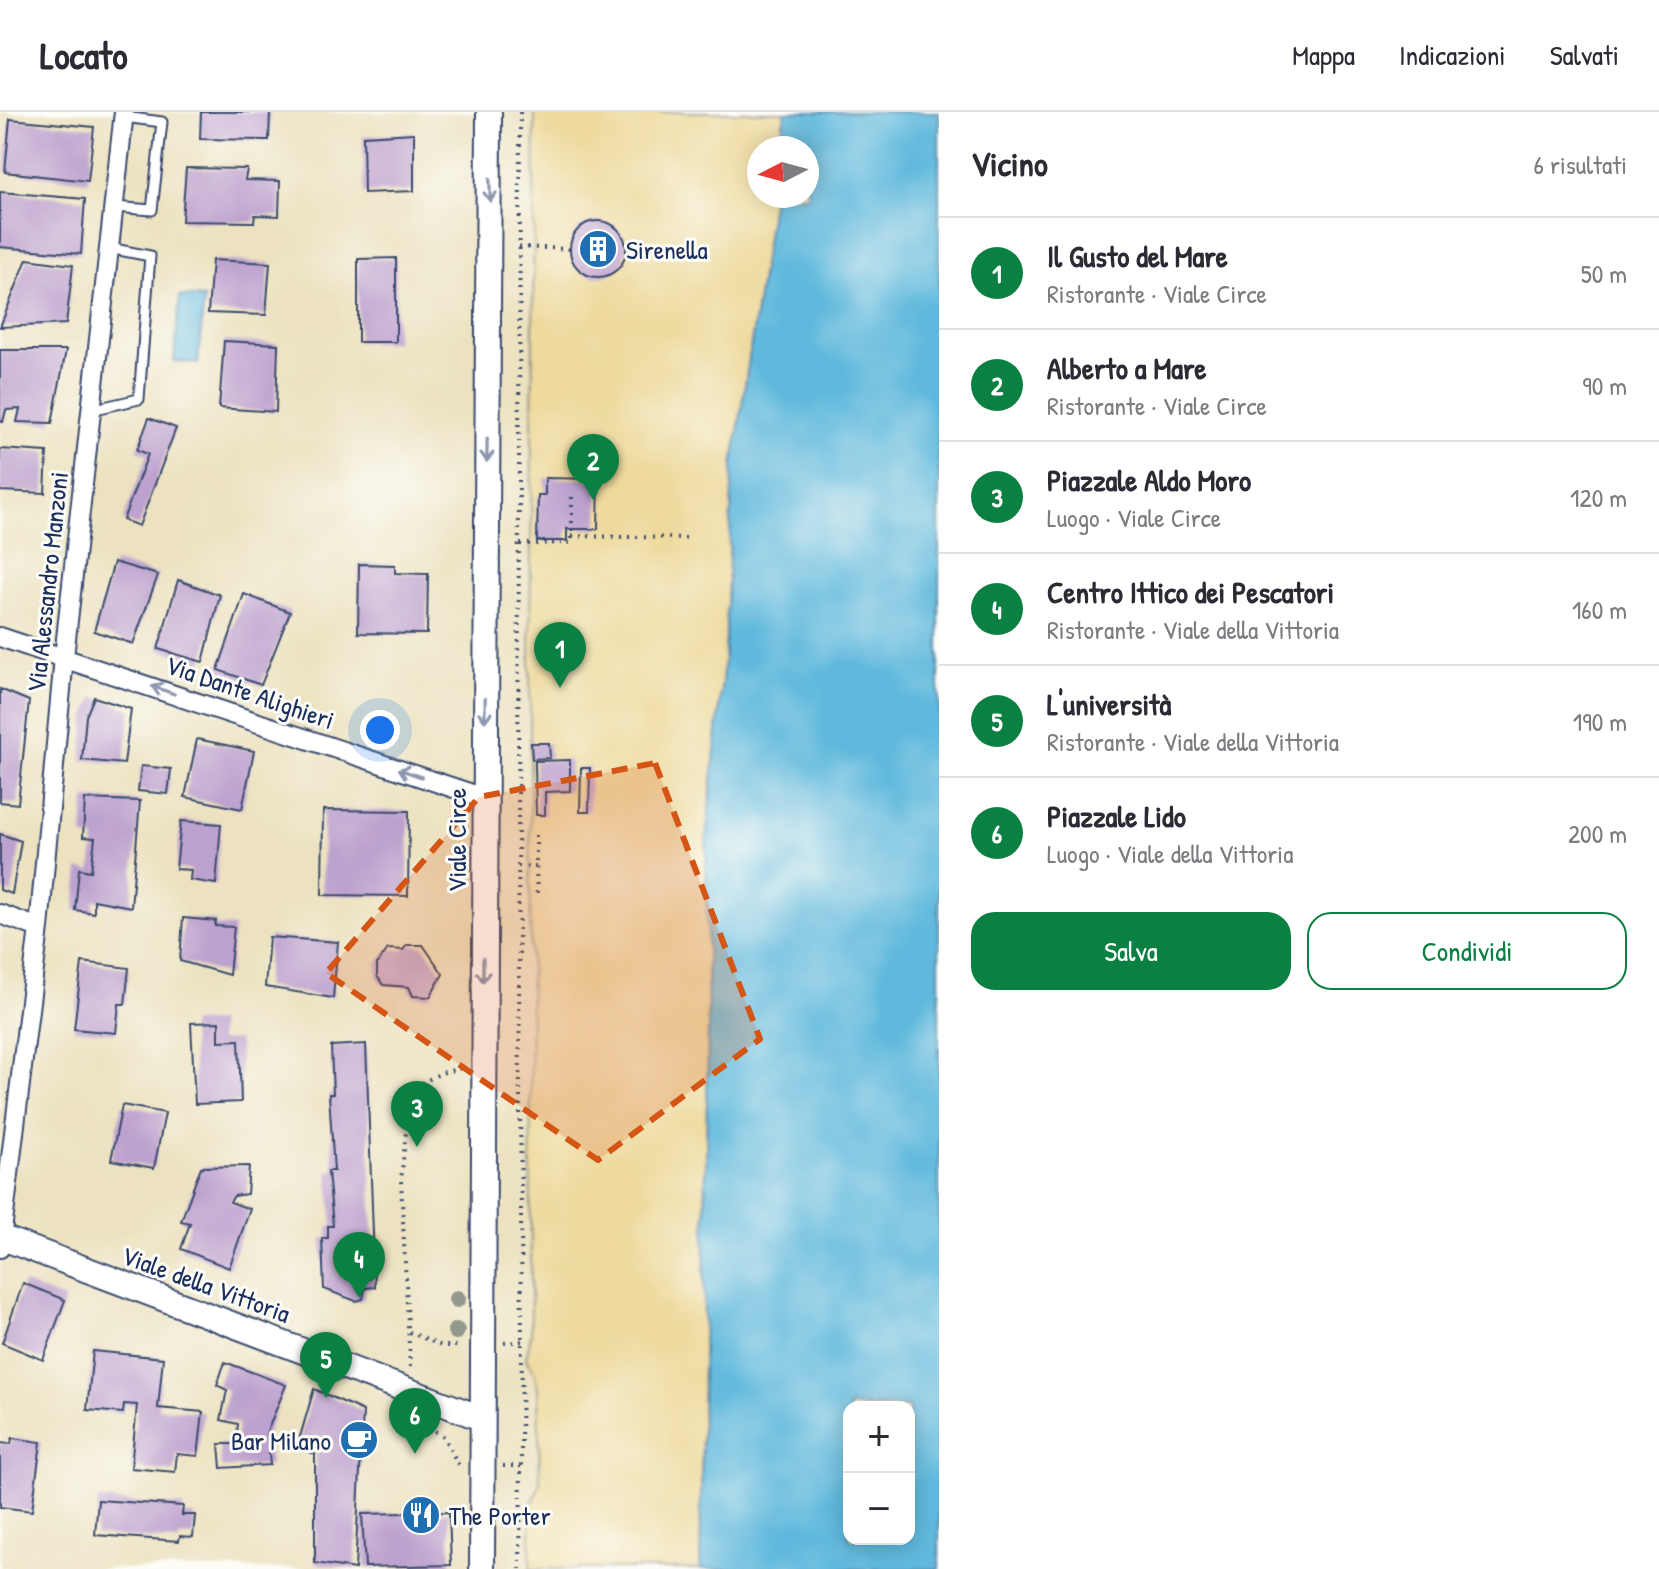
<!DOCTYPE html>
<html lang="it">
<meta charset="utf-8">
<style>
body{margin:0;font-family:"Patrick Hand",sans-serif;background:#f7f7f7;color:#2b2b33}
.controls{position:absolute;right:24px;bottom:24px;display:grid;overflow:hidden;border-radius:16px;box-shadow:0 4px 20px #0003}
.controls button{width:72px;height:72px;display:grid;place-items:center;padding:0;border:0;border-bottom:2px solid #e1e1e2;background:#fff;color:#2b2b33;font:40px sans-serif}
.compass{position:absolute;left:747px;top:24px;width:72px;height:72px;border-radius:50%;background:#fff;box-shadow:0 4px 20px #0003;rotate:264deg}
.you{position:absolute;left:380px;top:618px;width:28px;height:28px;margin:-20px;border:6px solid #fff;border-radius:50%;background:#1a73e8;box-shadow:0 0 0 12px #1a73e833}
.badge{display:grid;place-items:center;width:52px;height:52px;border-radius:50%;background:#0b8043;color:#fff;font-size:26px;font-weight:700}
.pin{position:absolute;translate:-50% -66px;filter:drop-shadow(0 2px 4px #0008)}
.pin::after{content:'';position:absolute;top:42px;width:28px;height:24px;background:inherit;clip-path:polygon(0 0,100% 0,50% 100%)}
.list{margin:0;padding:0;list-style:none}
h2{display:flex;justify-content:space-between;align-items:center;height:104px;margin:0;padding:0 32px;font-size:34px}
h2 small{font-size:26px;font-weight:400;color:#7c7c81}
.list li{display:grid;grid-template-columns:52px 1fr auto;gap:24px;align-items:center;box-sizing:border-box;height:112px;padding:0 32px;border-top:2px solid #e1e1e2}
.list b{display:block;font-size:30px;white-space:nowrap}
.list p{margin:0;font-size:26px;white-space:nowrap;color:#7c7c81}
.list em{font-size:26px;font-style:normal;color:#7c7c81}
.actions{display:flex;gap:16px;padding:24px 32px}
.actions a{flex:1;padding:18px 0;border:2px solid #0b8043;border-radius:24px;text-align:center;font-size:28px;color:#0b8043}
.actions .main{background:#0b8043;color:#fff}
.map{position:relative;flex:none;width:939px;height:1457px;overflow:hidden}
header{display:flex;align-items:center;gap:48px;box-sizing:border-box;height:112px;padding:0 40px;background:#fff;border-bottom:2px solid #e1e1e2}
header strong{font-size:38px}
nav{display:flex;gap:44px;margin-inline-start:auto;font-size:28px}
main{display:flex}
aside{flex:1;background:#fff}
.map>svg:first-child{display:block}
</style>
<header>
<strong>Locato</strong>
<nav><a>Mappa</a><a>Indicazioni</a><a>Salvati</a></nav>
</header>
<main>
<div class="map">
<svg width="939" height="1457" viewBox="0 0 939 1457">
<rect width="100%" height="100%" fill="#fdfcf7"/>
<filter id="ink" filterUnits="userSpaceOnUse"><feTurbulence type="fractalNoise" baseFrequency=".0125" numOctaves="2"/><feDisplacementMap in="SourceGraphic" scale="16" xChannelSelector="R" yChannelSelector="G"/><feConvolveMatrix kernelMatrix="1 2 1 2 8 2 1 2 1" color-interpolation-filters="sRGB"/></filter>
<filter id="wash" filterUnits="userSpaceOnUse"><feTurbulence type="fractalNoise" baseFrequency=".006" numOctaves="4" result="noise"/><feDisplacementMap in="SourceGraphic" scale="32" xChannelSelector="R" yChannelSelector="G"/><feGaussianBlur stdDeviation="1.8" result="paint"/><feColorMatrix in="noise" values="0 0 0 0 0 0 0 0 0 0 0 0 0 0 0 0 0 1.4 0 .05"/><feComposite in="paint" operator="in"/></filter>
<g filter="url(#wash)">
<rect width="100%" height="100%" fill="#ece2c0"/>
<path fill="#eeda9e" stroke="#84847e" stroke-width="2" d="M535,0H785L780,36H759V84H773L733,354L725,539L706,729L708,916L700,1457H530V1410L526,1400L535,1386L540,1369L538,1276L534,1260L526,1247L531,1222L530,536Z"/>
<path fill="#60b9dd" stroke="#3e749e" stroke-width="2" fill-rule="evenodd" d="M785,0H939V1457H700L708,916L706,729L725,539L733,354L773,84H807V36H780ZM849,1295H909V1427H849Z
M180,184L204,186L198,252L174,249Z"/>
<g id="blocks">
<path fill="#bda1ce" d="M201,0H270L269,28L200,27Z
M10,7L94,15L88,69L5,60Z
M414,21V79L364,81L363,24Z
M186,56L247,57L245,68L280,69L279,104L255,103L254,110L182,109Z
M0,80L85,87L81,142L0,135Z
M570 137a28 28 0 1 1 56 0a28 28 0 1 1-56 0Z
M396,146V230H358V147Z
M27,147L73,153L66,212L0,215Z
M212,148L270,151L266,203L208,201Z
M224,229L278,232L276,300L219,296Z
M0,238H66L52,311L17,310L20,297L6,298L3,310L0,309Z
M149,306L176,316L139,414L123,408L148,342L137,338Z
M0,337L47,340L45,381L0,379Z
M545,366L599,367L598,417H567V429H537L538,383H545Z
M114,450L158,463L133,532L94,519Z
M359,452L395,453V461L428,462L427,522L358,521Z
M178,468L220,483L203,550L158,537Z
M244,482L290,500L261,573L218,558Z
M0,577L29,589L18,692L0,690Z
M94,585L131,597L124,652L82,648L86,604Z
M197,627L254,639L242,697L185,685Z
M531,631H549L550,646L532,647Z
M570,648V679L545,680V703H536L535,649Z
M141,654L171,657L168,682L138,679Z
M581,656H590L589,700H580Z
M85,687L140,689L131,795L94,788V801L75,798L79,757L91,759L95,726L83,725Z
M323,698L409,699L408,784L322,783Z
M181,709L221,712L216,772L190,768L191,758L176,757Z
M0,722L21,729L12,782L0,778Z
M183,806L216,809L215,814L234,815L229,863L180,849Z
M269,825L338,830L333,886L265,875Z
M407,833H423L443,862L430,885L413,884L409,875L383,873L377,864V852L388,837L403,838Z
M82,850L129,856L125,892H119L116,921L74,917Z
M219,910V929L239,928L241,990L195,992L191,911Z
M366,932L375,1175L365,1176L363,1187L356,1189L324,1177L322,1126H328V1114H333L328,1059H334L329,982H333L331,934Z
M122,993L165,1001L154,1056L111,1048Z
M249,1054L247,1082L234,1084L230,1090L250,1097L229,1156L181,1137L190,1111L181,1109L201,1055Z
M23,1171L65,1188L43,1248L2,1231Z
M93,1239L163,1246L158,1296L203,1300L198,1344L177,1342L175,1360L131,1356L137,1293L124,1292L123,1301L87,1298Z
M225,1250L286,1273L267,1320L270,1353L221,1356L219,1332H236L238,1312L221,1308L227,1278L217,1273Z
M314,1277L363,1299L355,1457L315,1451V1342L297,1335Z
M12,1326L41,1330L32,1399L0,1395V1331L11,1332Z
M98,1388L183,1394L182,1403H195L193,1425L180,1424L179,1429L95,1423Z
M449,1400L451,1453L365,1455L362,1402Z"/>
</g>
</g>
<g filter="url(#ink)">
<use href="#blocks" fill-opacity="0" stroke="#3a4a6d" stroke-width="2"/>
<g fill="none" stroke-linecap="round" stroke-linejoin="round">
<g stroke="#3a4a6d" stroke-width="13">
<path id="service" d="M114,95L152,98L162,10L124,5
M91,298L139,287L150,144L109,136"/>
</g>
<g stroke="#3a4a6d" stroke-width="22">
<path id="minor" d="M0,525L484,686
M0,802L39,816
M0,1136L39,816L64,545L124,0"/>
</g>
<g stroke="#3a4a6d" stroke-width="28">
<path id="tertiary" d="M0,1125L481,1306
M482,1457L489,0"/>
</g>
<path stroke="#3a4a6d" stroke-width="4" stroke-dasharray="2 6" stroke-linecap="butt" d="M520,0L518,732L522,1229L520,1457
M519,135L570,137
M572,424L686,426
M520,432L572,431V382
M518,754L536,755V719
M536,755L537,784
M409,1220L442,1234H459
M504,1231L522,1229
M410,1255L401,1069L409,990L422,971L441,961L462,956
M421,1311L443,1324L459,1354
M503,1354H521"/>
<use href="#service" stroke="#fff" stroke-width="9"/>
<use href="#minor" stroke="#fff" stroke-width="18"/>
<use href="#tertiary" stroke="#fff" stroke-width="24"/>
</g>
<g fill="#93998c">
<circle cx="457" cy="1187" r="9"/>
<circle cx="456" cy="1219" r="9"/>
</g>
<defs><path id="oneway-shaft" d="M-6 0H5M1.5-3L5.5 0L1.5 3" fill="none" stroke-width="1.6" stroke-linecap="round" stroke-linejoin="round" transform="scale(2)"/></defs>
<g stroke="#8d97ae">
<use href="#oneway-shaft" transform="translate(490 78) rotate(89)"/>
<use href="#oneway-shaft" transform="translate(487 338) rotate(91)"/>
<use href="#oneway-shaft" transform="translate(163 578) rotate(-161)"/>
<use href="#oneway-shaft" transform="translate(485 598) rotate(91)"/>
<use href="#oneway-shaft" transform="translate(410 661) rotate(-161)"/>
<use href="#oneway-shaft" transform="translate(483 858) rotate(90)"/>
</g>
</g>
<path fill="#d45514" fill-opacity="0.2" stroke="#d45514" stroke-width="6" stroke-dasharray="16 10" stroke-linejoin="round" d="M655,651L760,927L598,1048L326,861L479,685Z"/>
<defs>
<g id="building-disc" transform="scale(2)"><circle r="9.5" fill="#1f6fb2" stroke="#fdfcf7"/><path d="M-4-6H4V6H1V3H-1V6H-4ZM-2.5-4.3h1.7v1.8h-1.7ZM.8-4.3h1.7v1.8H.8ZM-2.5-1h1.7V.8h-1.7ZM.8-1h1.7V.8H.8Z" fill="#fff"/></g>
<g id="cafe-disc" transform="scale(2)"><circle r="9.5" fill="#1f6fb2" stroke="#fdfcf7"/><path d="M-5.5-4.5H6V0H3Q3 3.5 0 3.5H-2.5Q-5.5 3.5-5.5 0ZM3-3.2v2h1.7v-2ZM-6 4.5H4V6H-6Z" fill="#fff"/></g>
<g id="restaurant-disc" transform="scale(2)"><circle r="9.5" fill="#1f6fb2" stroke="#fdfcf7"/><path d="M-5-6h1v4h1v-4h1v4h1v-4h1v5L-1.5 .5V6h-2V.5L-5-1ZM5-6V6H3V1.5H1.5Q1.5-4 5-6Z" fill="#fff"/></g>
</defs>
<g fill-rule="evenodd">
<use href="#building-disc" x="598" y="137"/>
<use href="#cafe-disc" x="359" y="1328"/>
<use href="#restaurant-disc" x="421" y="1403"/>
</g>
<g text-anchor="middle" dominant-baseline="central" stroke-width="6" stroke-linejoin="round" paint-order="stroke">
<g font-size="26" fill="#1b2f5e" stroke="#fdfcf7" text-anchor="start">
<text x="626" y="137">Sirenella</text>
<text x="331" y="1328" text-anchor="end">Bar Milano</text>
<text x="449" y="1403">The Porter</text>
</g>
<g font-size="26" fill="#1b2f5e" stroke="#fdfcf7">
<text transform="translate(47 470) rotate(-84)">Via Alessandro Manzoni</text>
<text transform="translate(250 580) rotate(19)">Via Dante Alighieri</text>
<text transform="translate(456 728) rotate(-90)">Viale Circe</text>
<text transform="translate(206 1172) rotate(20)">Viale della Vittoria</text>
</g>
</g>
</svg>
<div class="controls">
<button>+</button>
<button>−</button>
</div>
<svg class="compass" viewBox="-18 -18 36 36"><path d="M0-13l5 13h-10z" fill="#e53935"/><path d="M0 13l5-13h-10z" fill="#7c7c81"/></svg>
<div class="you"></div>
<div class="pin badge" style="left:560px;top:576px">1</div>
<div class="pin badge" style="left:593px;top:388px">2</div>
<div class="pin badge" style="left:417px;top:1035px">3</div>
<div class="pin badge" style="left:359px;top:1186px">4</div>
<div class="pin badge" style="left:326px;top:1286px">5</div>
<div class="pin badge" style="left:415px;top:1342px">6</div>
</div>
<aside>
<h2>Vicino<small>6 risultati</small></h2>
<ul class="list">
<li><span class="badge">1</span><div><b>Il Gusto del Mare</b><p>Ristorante · Viale Circe</p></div><em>50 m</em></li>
<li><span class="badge">2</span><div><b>Alberto a Mare</b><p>Ristorante · Viale Circe</p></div><em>90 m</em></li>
<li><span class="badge">3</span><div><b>Piazzale Aldo Moro</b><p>Luogo · Viale Circe</p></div><em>120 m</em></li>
<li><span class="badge">4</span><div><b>Centro Ittico dei Pescatori</b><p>Ristorante · Viale della Vittoria</p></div><em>160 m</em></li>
<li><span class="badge">5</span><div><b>L'università</b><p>Ristorante · Viale della Vittoria</p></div><em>190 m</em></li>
<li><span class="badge">6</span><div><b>Piazzale Lido</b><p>Luogo · Viale della Vittoria</p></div><em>200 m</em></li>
</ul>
<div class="actions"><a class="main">Salva</a><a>Condividi</a></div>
</aside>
</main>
